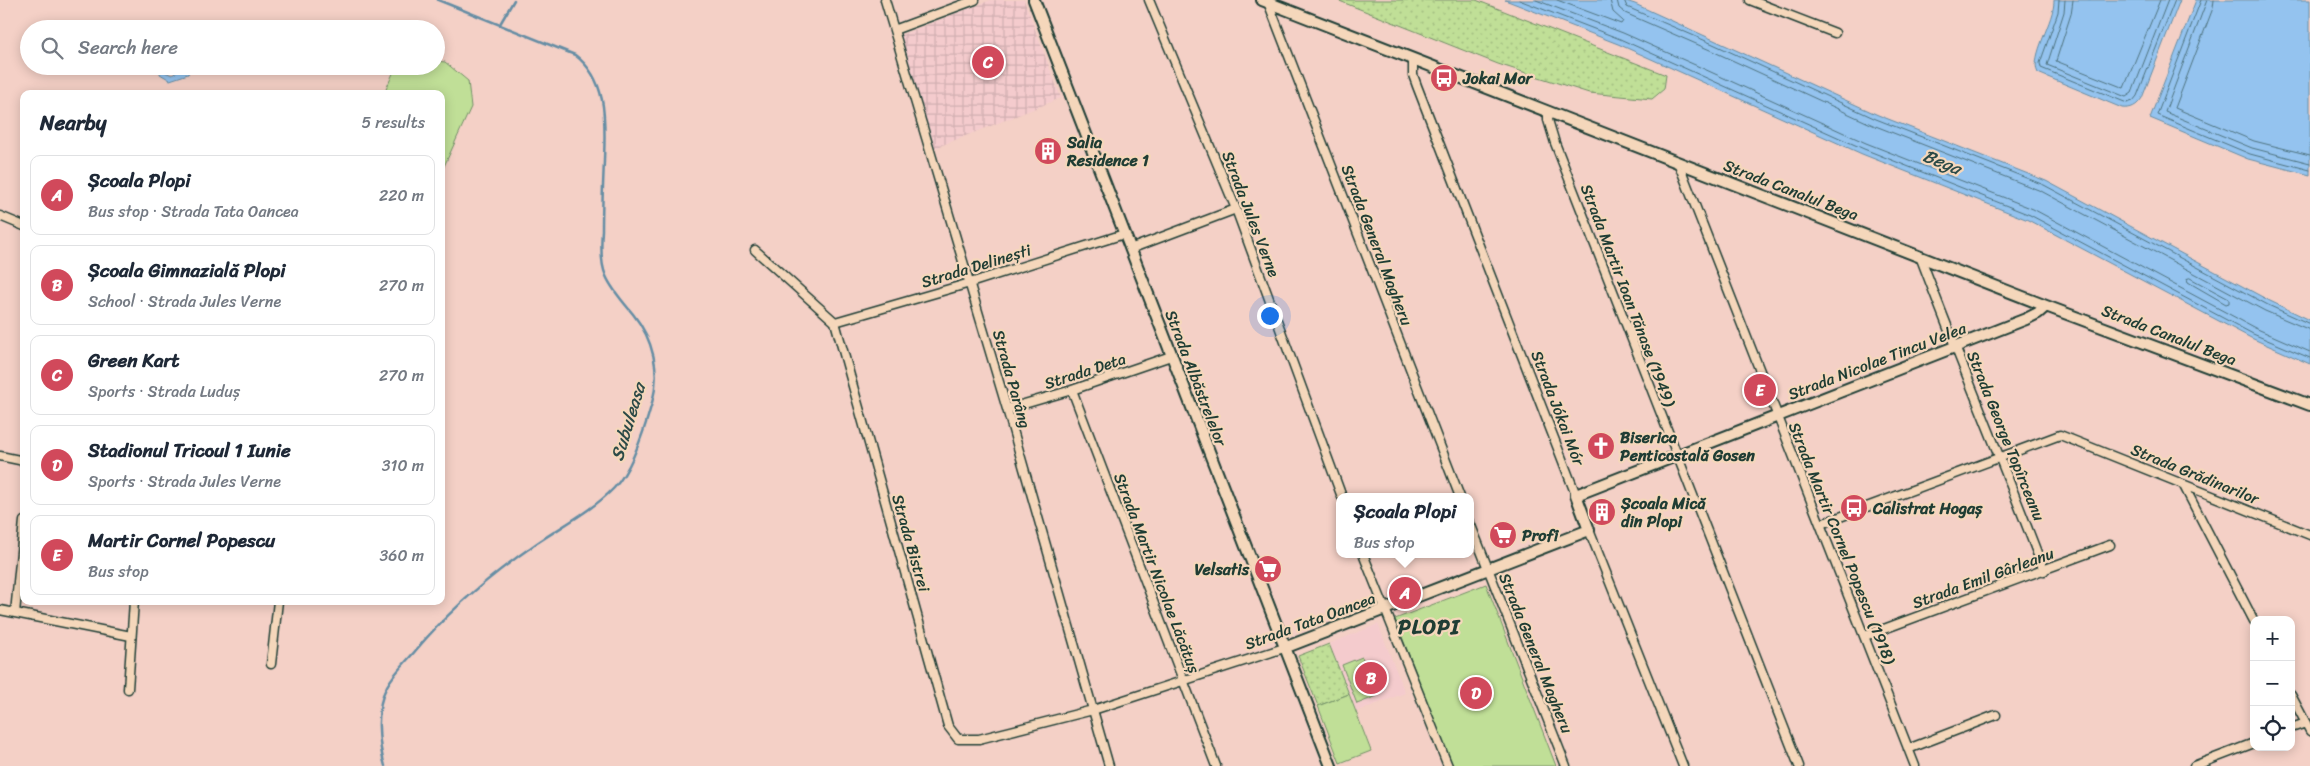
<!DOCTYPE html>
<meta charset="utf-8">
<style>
body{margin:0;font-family:Sriracha,sans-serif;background:#f6f6f7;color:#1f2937}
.controls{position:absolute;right:15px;bottom:15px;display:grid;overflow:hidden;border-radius:10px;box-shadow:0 2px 12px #0003}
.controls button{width:45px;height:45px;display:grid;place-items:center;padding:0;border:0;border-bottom:1px solid #e0e1e3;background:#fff;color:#1f2937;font:25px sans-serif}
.you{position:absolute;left:1269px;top:315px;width:18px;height:18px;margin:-12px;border:4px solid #fff;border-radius:50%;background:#1a73e8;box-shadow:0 0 0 8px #1a73e833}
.badge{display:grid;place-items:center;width:32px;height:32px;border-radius:50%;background:#d1495b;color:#fff;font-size:16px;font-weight:700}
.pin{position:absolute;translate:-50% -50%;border:2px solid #fff;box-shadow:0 1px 5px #0006}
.popup{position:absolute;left:1336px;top:493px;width:138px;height:65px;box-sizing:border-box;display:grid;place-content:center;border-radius:10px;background:#fff;filter:drop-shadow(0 1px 4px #0005);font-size:16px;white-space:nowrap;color:#747a83}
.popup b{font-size:19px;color:#1f2937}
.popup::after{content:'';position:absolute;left:50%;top:100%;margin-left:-10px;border:10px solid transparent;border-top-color:#fff}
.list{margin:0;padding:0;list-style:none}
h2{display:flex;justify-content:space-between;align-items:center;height:65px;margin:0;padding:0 20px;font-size:21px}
h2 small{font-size:16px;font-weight:400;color:#747a83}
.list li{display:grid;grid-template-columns:32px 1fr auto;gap:15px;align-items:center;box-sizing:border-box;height:80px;margin:0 10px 10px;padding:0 10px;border:1px solid #e0e1e3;border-radius:10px}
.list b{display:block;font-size:19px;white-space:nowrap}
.list p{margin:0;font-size:16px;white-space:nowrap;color:#747a83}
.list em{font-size:16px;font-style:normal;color:#747a83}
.icon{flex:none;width:28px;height:28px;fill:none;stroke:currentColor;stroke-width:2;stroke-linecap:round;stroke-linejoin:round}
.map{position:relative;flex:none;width:2310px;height:766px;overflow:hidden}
.search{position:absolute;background:#fff;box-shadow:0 2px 12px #0003;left:20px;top:20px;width:425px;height:55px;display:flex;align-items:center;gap:12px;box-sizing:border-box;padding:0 18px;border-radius:28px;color:#747a83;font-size:19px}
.panel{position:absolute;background:#fff;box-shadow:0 2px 12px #0003;left:20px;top:90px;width:425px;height:515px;border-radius:10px}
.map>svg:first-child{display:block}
</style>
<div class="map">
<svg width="2310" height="766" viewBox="0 0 2310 766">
<defs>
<pattern id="industrial-grid" width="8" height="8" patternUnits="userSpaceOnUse" patternTransform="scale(1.25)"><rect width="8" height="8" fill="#f4cbcd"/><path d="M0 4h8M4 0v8" fill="none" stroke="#d1afb1"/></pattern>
<pattern id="green-dots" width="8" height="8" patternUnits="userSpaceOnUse" patternTransform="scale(1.25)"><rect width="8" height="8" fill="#c0df97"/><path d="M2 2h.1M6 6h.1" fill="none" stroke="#a5c083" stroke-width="1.8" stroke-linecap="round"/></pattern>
</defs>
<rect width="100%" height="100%" fill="#f4d0c6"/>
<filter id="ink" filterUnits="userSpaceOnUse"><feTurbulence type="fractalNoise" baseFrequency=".02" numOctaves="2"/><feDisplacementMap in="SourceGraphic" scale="10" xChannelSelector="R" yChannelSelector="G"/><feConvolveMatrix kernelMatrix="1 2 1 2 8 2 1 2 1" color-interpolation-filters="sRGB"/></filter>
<g filter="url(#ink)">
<path fill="#f4cbcd" d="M1378,624L1405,693L1356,712L1329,644Z"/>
<path fill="url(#industrial-grid)" d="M991,0H1024L1061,98L935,148L901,35Z"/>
<path fill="url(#green-dots)" stroke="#708e66" d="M1337,0H1476L1666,75L1664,89L1652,99L1589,93L1498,64Z
M1329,644L1349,694L1318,706L1298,656Z"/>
<path fill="#c0df97" stroke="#708e66" d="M436,61L445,62L468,81L471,107L441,173V94H384L394,71L402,66H436Z
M1486,584L1556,766H1452L1395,619Z
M1362,657L1377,696L1357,704L1342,665Z
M1349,694L1371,751L1340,763L1318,706Z"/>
<path fill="#94c3ef" stroke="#658da4" d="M1505,0H1623L1635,4L1878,115L2046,181L2270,301L2310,320V364L2251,338L2028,220L1862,154L1618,44Z
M2054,0H2180L2142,98C2137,106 2131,109 2122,108L2038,73C2029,57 2055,20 2054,0Z
M2196,0H2310V175L2248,159L2150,118Z
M161,66H165V72L172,75L177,72L181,66H189L190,69L188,74L170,80L160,74Z"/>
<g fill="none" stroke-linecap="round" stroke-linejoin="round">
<path stroke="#4e737f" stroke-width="1" d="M1519,0L1620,39L1864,149L2030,215L2253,334L2310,358
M1536,0L1623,33L1702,68L1866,143L2033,209L2255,328L2310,352
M1557,0L1621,24L1623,21L1613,12L1610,0
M1617,0L1619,8L1625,13L1710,50L1873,125L2041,191L2265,311L2310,330
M1624,0L1627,7L1713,44L1876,119L2044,185L2268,305L2310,324
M2059,0L2058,12L2040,63L2041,68L2127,103L2133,101L2137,96L2175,0
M2065,0L2064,12L2047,65L2126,97L2132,93L2168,0
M2073,0L2071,14L2056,61L2124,88L2160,0
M2201,0L2157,115L2250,154L2310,170
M2207,0L2165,112L2252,148L2310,163
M2214,0L2213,8L2175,108L2254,141L2310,155
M2190,278L2229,299V303L2226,304L2188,282L2187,279Z"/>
<path stroke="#658da4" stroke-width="2.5" d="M500,24L514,0
M385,766C378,743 375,708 387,686C394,673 407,661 416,650C452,607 492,574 537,543C562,526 593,510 614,488C632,469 645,428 652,403C661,371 653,339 633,314C624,303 612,290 606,276C600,263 601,244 602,230C602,207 603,184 604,161C605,123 609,81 575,55L438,0"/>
<g stroke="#1f3d34" stroke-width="11">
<path id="minor" d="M885,0L1007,409L1109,766
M1149,0L1236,209L1342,497
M1750,0L1835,33
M1268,2L1460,497
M894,30L975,0
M1413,59V75L1417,86L1576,495
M1548,111V120L1555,143L1799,766
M1678,162L1915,766
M0,216L24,226
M1130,249L1236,209
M755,250L835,322L948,726L958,739H979L1093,710L1284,648
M1920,256C1960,362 2004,465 2044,571
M835,322L970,283L1124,234
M1072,390L1216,766
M1007,409L1072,390L1171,356
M0,456L24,461
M2184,486L2254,621
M1470,523L1566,766
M1821,524L2060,435L2310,535
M1589,530L1683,766
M1363,554L1448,766
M0,610L131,636
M15,613L24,521
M1865,636L2110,545
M271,664L278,601
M128,689L134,601
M2291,695L2310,731
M2291,728L2306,723
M1908,749L1996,715
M2194,766L2254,743"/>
</g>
<g stroke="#1f3d34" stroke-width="14">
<path id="tertiary" d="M1034,0L1331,766
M1262,0L2046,306L2310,405
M1284,648L1589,530L1576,495L2026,319L2038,313L2046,306"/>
</g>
<use href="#minor" stroke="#f5d7bb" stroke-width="8"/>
<use href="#tertiary" stroke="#f5d7bb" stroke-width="10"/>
</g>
</g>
<defs>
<g id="bus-disc" transform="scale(1.4375)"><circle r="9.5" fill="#d1495b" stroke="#f5d7bb"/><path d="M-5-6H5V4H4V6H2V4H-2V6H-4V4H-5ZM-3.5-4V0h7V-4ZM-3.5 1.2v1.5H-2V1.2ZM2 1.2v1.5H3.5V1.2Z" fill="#fff"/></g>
<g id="building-disc" transform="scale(1.4375)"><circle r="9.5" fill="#d1495b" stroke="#f5d7bb"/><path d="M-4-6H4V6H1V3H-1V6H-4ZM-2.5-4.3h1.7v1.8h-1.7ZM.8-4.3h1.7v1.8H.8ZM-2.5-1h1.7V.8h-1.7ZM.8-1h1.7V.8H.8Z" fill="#fff"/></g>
<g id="church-disc" transform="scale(1.4375)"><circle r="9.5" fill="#d1495b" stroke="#f5d7bb"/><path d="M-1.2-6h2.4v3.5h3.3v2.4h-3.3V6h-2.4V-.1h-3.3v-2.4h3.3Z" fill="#fff"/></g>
<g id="supermarket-disc" transform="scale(1.4375)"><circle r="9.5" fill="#d1495b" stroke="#f5d7bb"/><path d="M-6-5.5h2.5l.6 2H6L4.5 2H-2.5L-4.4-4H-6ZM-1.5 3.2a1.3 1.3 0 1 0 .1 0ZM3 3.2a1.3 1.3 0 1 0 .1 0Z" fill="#fff"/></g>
</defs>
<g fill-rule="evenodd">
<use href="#bus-disc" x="1444" y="78"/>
<use href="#building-disc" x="1048" y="151"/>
<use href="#church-disc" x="1601" y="446"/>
<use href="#bus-disc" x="1854" y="508"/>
<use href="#building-disc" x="1602" y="512"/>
<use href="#supermarket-disc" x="1503" y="535"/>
<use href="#supermarket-disc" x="1268" y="569"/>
</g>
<g text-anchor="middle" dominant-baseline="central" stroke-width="4.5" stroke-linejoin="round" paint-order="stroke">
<g font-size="16" font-weight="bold" fill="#1f3d34" stroke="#f5d7bb" text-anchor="start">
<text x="1463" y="78">Jokai Mor</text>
<text x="1067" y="142">Salia<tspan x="1067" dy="18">Residence 1</tspan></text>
<text x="1620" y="437">Biserica<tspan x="1620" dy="18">Penticostală Gosen</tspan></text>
<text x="1621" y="503">Școala Mică<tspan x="1621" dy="18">din Plopi</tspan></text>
<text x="1873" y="508">Calistrat Hogaș</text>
<text x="1522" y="535">Profi</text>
<text x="1249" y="569" text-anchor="end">Velsatis</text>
</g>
<g font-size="16" fill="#1f3d34" stroke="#f5d7bb">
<text transform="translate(1791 190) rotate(21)">Strada Canalul Bega</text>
<text transform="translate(1251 214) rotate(69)">Strada Jules Verne</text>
<text transform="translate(1377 245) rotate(69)">Strada General Magheru</text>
<text transform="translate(976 266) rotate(-17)">Strada Delinești</text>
<text transform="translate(1628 295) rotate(69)">Strada Martir Ioan Tănase (1949)</text>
<text transform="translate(2169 335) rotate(21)">Strada Canalul Bega</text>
<text transform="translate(1877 361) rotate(-21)">Strada Nicolae Tincu Velea</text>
<text transform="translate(1085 371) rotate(-18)">Strada Deta</text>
<text transform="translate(1196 378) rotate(69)">Strada Albăstrelelor</text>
<text transform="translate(1012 379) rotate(74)">Strada Parâng</text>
<text transform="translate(1558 408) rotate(69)">Strada Jókai Mór</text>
<text transform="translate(2006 436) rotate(68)">Strada George Topîrceanu</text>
<text transform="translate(2195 474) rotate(22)">Strada Grădinarilor</text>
<text transform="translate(911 543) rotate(74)">Strada Bistrei</text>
<text transform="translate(1842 543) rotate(68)">Strada Martir Cornel Popescu (1918)</text>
<text transform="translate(1157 573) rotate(69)">Strada Martir Nicolae Lăcătuș</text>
<text transform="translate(1983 578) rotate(-20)">Strada Emil Gârleanu</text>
<text transform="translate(1310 621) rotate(-20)">Strada Tata Oancea</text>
<text transform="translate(1536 653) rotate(68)">Strada General Magheru</text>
</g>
<g font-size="18" font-style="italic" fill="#2b4a47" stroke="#f5d7bb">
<text transform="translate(1942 162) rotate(22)">Bega</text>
<text transform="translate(628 422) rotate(-73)">Subuleasa</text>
</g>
<g font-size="21" font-weight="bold" letter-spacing="1" fill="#1f3d34" stroke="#f5d7bb">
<text x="1429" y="627">PLOPI</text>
</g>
</g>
</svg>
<div class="controls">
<button>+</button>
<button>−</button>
<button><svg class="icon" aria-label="locate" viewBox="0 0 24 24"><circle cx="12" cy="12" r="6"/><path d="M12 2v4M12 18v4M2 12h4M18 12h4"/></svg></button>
</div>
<div class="you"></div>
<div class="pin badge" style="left:1405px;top:593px">A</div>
<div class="popup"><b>Școala Plopi</b>Bus stop</div>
<div class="pin badge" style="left:1371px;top:678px">B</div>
<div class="pin badge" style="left:988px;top:62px">C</div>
<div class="pin badge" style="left:1476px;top:693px">D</div>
<div class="pin badge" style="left:1760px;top:390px">E</div>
<div class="search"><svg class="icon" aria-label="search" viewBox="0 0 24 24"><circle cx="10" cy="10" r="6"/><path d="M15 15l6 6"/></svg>Search here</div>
<section class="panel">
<h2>Nearby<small>5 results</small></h2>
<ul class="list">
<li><span class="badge">A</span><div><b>Școala Plopi</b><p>Bus stop · Strada Tata Oancea</p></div><em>220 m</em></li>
<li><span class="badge">B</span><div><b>Școala Gimnazială Plopi</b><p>School · Strada Jules Verne</p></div><em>270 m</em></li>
<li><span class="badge">C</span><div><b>Green Kart</b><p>Sports · Strada Luduș</p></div><em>270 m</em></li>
<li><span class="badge">D</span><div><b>Stadionul Tricoul 1 Iunie</b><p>Sports · Strada Jules Verne</p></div><em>310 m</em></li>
<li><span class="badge">E</span><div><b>Martir Cornel Popescu</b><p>Bus stop</p></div><em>360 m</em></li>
</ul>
</section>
</div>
